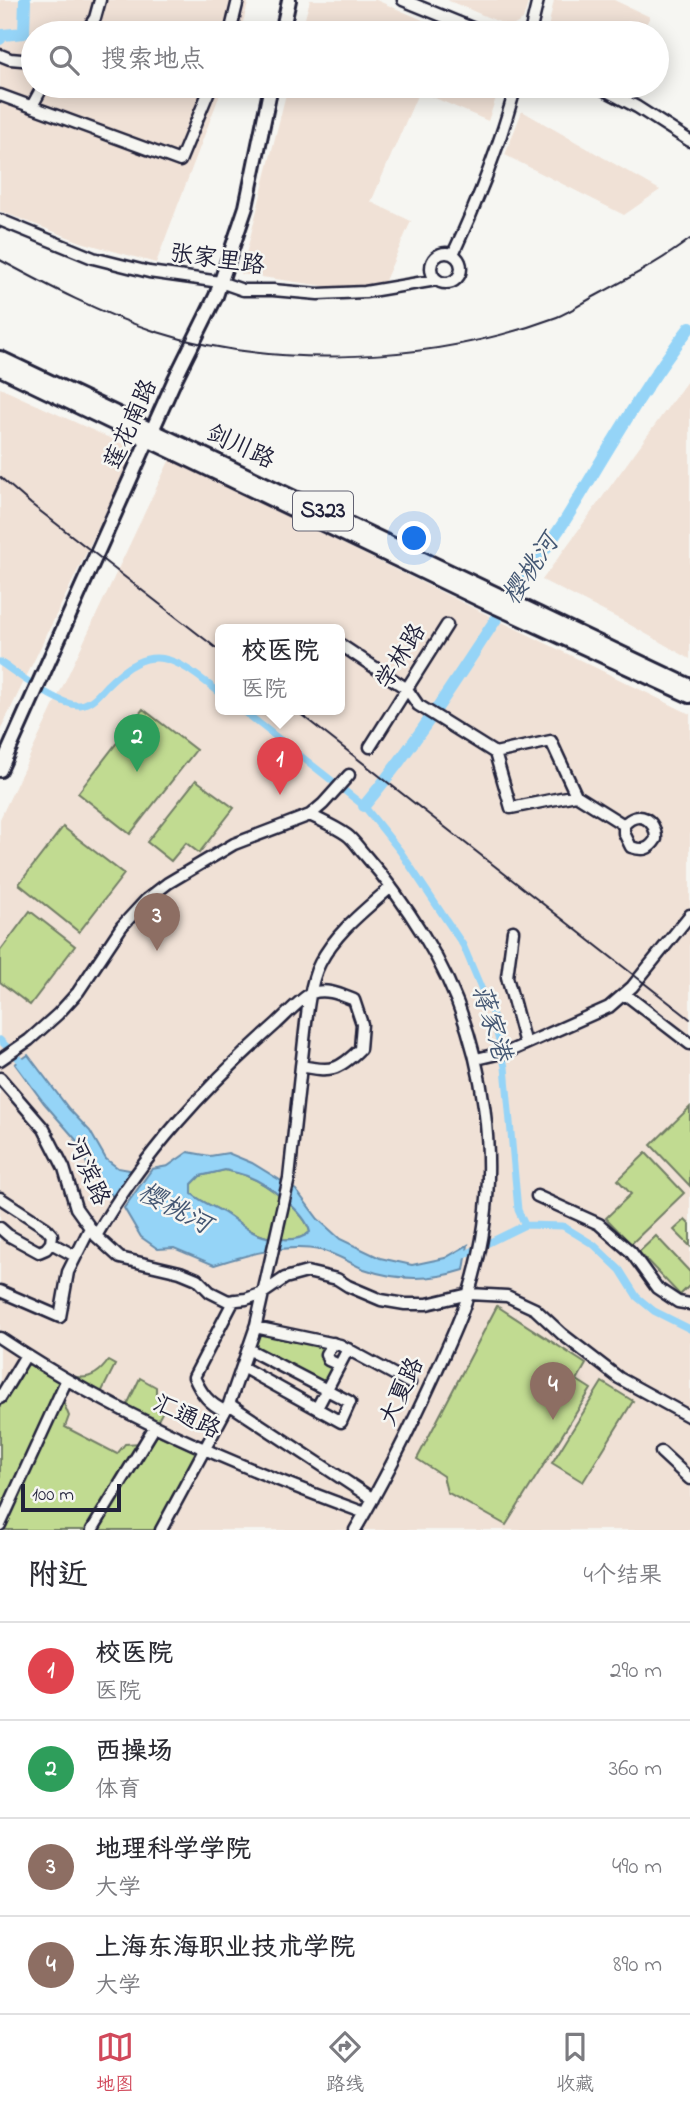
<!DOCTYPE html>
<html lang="zh">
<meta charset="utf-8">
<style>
body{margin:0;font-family:"Indie Flower","LXGW WenKai TC",sans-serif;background:#f7f7f7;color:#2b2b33}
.scale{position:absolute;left:21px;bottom:18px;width:100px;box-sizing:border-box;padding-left:7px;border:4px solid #22223b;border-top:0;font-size:19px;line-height:24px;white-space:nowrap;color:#22223b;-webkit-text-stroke:5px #f6f6f2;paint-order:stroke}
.you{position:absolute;left:415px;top:539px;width:24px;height:24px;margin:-18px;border:5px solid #fff;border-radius:50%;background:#1a73e8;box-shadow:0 0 0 10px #1a73e833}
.badge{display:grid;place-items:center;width:46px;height:46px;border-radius:50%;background:#d1495b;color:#fff;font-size:23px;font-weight:700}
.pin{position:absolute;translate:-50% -58px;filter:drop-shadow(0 2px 4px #0008)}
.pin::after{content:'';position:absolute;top:37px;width:24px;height:21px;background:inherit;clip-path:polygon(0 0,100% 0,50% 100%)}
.popup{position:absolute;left:215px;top:624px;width:130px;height:91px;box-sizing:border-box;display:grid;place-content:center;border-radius:10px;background:#fff;filter:drop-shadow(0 2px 5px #0005);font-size:23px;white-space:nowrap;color:#7c7c81}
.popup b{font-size:26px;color:#2b2b33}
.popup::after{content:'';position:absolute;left:50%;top:100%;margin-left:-14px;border:14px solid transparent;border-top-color:#fff}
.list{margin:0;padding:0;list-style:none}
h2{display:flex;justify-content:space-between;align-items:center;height:91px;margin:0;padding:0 28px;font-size:30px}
h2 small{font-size:23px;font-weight:400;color:#7c7c81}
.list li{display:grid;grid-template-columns:46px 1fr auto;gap:21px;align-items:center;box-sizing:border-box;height:98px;padding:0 28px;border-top:2px solid #e1e1e2}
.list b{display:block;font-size:26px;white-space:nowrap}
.list p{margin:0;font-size:23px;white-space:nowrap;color:#7c7c81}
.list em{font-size:23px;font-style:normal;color:#7c7c81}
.icon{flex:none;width:38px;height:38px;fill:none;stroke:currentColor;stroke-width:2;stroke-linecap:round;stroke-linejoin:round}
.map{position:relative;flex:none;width:690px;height:1530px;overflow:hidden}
.search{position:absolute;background:#fff;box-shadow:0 4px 18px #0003;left:21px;right:21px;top:21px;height:77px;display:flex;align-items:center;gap:18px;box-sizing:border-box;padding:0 24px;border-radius:38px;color:#7c7c81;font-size:26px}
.sheet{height:483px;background:#fff}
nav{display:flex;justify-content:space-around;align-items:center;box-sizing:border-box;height:98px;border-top:2px solid #e1e1e2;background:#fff;font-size:19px;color:#7c7c81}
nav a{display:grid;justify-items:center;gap:4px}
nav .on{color:#d1495b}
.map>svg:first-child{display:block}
</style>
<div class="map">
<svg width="690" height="1530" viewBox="0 0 690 1530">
<rect width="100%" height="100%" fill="#f6f6f2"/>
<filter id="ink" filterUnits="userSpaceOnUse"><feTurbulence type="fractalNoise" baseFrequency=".0143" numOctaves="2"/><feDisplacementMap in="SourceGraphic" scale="14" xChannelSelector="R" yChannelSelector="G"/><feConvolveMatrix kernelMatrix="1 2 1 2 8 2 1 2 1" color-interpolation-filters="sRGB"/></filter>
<g filter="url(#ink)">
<path fill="#f0e1d6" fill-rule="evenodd" d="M0,0H249L240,33H33V86H223L156,263L81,242L0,211Z
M310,0H376L453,33H301Z
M447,0H529L523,20L511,27Z
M554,0H614L650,17L641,33H547Z
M288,86H500L488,121L419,91L371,202L411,221L384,283L351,290L241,274Z
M522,111L660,190L624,215L505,155Z
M690,377V659L625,622L542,580Z
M0,388L136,450L0,731Z
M170,459L690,714V1530H0V819ZM220,629H340V709H220Z"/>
<path fill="#c1db91" stroke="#727e66" stroke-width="2" d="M143,709L196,750L130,834L78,793Z
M196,780L234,808L199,853L186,843L171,861L147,842Z
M63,827L124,874L79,932L19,884Z
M30,911L75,946L30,1005L0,982V951Z
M690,1107V1186L651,1145Z
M646,1153L684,1193L631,1244L606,1218L631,1194L618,1180Z
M225,1170C232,1172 240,1173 247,1176C266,1183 306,1212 310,1232C299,1243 272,1240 258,1234C244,1229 233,1217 221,1211C210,1205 202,1202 192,1194V1184L200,1176Z
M685,1220L690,1225V1246L674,1230Z
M656,1236L690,1272V1285L680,1295L639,1252Z
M497,1306L586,1364L577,1380L591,1389L506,1525L447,1492L443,1476L417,1459Z
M261,1332L325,1345L321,1352L323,1360L332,1368L328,1379L319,1382L253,1349L257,1335Z
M27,1359L61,1381L0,1513V1405Z
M108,1361L115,1365L100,1395L70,1379L72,1376C88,1381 99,1374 108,1361Z
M140,1378L156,1387V1397L163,1411L156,1424L126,1407Z
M602,1382L633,1401L583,1482L552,1463Z
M62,1399L69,1416L65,1427L117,1454L125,1444L141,1443L86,1530H2Z
M156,1434L199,1453L156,1530H98Z"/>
<path fill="#95d4f7" stroke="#678dac" stroke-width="2" fill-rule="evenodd" d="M28,1055L69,1109L90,1131L106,1159L118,1168L135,1171L115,1199L89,1169L78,1142L44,1103L15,1064Z
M188,1152L210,1156L228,1153L252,1163L296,1190L318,1219L340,1239L380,1258L412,1265L445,1258L468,1245L464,1270C430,1281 398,1281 364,1269C350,1263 335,1253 320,1250C285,1243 247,1255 214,1265L174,1248L158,1249L141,1237L124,1208L152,1169L168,1166ZM225,1170C232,1172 240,1173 247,1176C266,1183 306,1212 310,1232C299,1243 272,1240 257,1234C244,1229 233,1217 221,1211C210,1205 202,1202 192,1194V1184L200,1176Z"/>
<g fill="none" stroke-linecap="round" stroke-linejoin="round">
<path stroke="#95d4f7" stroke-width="7" d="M0,662C18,674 59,706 80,705C91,704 99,694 106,686C153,639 175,658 220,693
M241,709L364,806L400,851L463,945L493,1016L505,1067L518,1210L525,1225L563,1226L594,1245L620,1270L637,1297L654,1311L690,1329
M0,1040L27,1067
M460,1257L525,1225"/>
<path stroke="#95d4f7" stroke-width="12" d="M0,39L3,35L24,33L25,0
M364,806C418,742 461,671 508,601C527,572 551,544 569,514C608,450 644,386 690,327"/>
<g stroke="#22223b" stroke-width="15">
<path id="minor" d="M403,0L484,33
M85,33L95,18L100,0
M230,33L238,0
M530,33L538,0
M0,55L10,59L33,61
M597,86L637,107L690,141
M0,95L180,161L211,86
M32,106L43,86
M0,220L93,258L149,272L220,282L243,290H273L318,294L365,292L436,280
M431 268a15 15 0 1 1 30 0a15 15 0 1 1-30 0Z
M453,254C479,199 500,144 516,86
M341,645L407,689L418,705L495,753L511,808L576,795
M370,747L447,625
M495,753L551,741L576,795L624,825V833L631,847C643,851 649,850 656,839C656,819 638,809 624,825
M310,815C322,821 336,827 347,835C354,840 359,849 365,855C387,880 406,907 424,936C488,1039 506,1175 469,1292C461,1319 448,1345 437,1370C412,1425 386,1478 355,1530
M513,931L507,977L525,1044
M625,994L690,1044
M476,1059L510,1051L609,1007L632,987L690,915
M0,1060L29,1040L58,1014L78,992L122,926L146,900L168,883L234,844L310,815L323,804L349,775
M301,1066C305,1039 307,987 320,963C336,932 365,910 391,887
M0,1078L44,1129L64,1168L76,1208L96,1236L120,1258L180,1272L197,1279L210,1292L228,1301L246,1299L263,1293L285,1278L307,1272L337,1279L348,1286L381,1300L405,1304H427L469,1294L507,1296L535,1309L562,1334L619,1378L690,1417
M537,1196L599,1224L631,1252L657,1288L678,1302L690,1304
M0,1198L46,1228L52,1235L51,1243L75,1256
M0,1228L8,1235L39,1252L46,1249L51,1243
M96,1236C143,1154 206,1086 276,1024C284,1017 303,996 312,993C327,988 341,995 354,1000L362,1024L360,1049C338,1071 331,1072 301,1066L289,1178L255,1329L229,1404L161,1530
M0,1291L60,1317L68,1272L90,1228
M255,1327L340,1345L410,1383
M0,1338C115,1415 236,1466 365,1513
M333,1343L326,1354L328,1360L339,1365
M242,1367L341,1422L350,1402L248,1349
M0,1398L26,1355
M229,1404L373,1499
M317,1408L348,1349
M225,1411C209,1404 201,1393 194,1377L234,1300
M661,1452L690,1479
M0,1525L66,1381
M92,1530L154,1428"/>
</g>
<g stroke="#22223b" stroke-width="18">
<path id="major" d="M282,33L289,0
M0,358L690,686
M0,369L485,602L690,696
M0,770L175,379L216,296L246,207L271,86"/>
</g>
<use href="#minor" stroke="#f6f6f2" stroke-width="10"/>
<use href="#major" stroke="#f6f6f2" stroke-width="12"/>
<path stroke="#22223b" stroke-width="2" d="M0,260C50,287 100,313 154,331C276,371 437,362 557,317C572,311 585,301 599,294C631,277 661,261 690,239
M0,477L31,504L220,651
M294,709L690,1019"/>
</g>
</g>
<g text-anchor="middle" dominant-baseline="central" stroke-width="5" stroke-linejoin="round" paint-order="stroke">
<rect fill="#f6f6f2" stroke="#626272" stroke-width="2" x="293" y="491.5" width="60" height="39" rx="5"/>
<g font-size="23" font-weight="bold" fill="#22223b">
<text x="323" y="511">S323</text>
</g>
<g font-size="24" fill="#22223b" stroke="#f6f6f2">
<text transform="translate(217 261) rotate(8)">张家里路</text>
<text transform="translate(132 425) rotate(-66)">莲花南路</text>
<text transform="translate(240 448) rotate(25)">剑川路</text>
<text transform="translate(402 657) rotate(-58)">学林路</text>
<text transform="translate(87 1172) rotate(66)">河滨路</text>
<text transform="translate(403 1392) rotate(-65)">大夏路</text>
<text transform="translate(186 1418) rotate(25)">汇通路</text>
</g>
<g font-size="26" font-style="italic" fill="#445773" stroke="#f6f6f2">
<text transform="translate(532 570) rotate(-56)">樱桃河</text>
<text transform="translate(490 1023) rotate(73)">蒋家港</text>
<text transform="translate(174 1210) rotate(28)">樱桃河</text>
</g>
</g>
</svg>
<div class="scale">100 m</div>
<div class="you"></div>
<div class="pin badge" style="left:280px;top:795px;background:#e0444e">1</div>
<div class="popup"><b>校医院</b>医院</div>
<div class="pin badge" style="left:137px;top:772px;background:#2e9e5b">2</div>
<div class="pin badge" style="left:157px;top:951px;background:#8d6e63">3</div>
<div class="pin badge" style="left:553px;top:1420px;background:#8d6e63">4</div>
<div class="search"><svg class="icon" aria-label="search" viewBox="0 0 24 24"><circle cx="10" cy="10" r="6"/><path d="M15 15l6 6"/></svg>搜索地点</div>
</div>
<section class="sheet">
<h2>附近<small>4个结果</small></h2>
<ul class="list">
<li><span class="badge" style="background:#e0444e">1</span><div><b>校医院</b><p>医院</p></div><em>290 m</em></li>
<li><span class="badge" style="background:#2e9e5b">2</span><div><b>西操场</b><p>体育</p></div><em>360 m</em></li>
<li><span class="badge" style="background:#8d6e63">3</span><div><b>地理科学学院</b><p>大学</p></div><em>490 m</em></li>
<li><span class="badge" style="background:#8d6e63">4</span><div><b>上海东海职业技术学院</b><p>大学</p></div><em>890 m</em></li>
</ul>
</section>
<nav>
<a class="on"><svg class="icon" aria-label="map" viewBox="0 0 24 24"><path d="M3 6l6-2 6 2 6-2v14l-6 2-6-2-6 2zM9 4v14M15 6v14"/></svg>地图</a>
<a><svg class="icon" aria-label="directions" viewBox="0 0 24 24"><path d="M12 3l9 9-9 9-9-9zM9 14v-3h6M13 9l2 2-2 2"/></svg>路线</a>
<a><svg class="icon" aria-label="saved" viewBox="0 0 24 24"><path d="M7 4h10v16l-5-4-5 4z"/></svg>收藏</a>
</nav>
